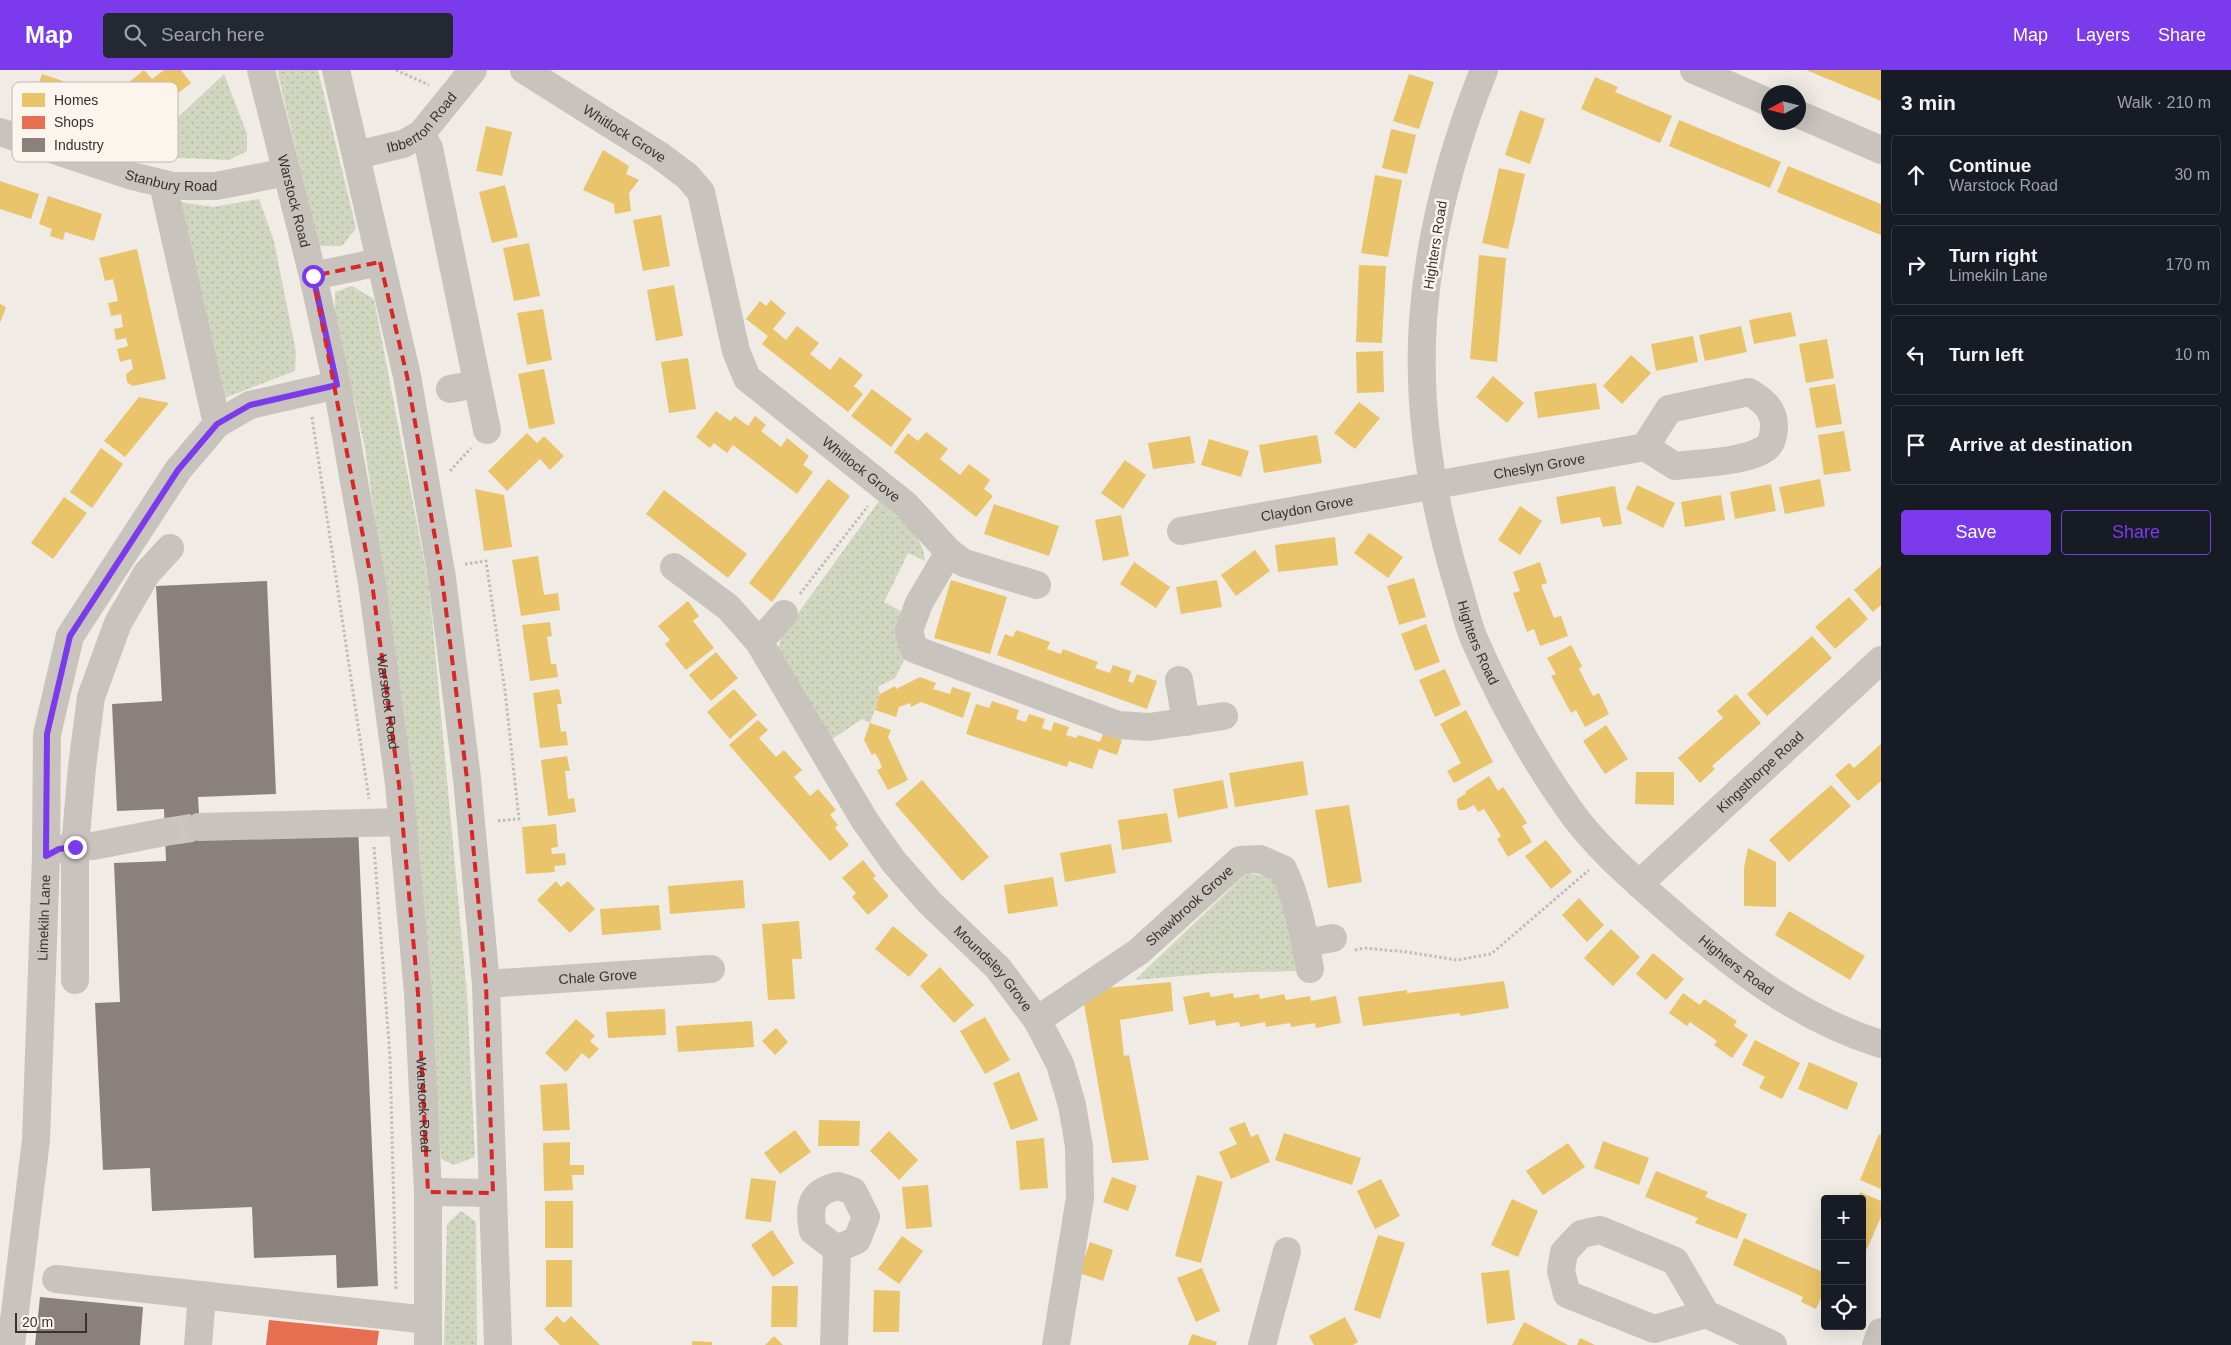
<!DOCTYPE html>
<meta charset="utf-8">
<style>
body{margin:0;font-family:Helvetica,sans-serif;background:#242831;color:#f1f3f6}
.controls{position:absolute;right:15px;bottom:15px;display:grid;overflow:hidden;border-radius:5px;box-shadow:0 5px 20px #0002}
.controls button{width:45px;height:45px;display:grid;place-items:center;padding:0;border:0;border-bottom:1px solid #363941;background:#171b24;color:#f1f3f6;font:25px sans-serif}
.compass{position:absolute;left:1761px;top:15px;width:45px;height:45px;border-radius:50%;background:#171b24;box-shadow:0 5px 20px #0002;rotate:263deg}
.scale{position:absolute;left:15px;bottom:12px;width:72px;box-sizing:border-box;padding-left:5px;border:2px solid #3b302b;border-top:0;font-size:14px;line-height:18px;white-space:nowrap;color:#3b302b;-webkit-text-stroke:4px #fbf5ee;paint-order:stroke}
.stop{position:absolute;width:15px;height:15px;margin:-11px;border:4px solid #7c3aed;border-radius:50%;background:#fff}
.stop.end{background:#7c3aed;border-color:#fff;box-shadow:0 1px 5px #0008}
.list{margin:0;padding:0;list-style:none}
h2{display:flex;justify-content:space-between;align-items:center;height:65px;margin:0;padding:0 20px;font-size:21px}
h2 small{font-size:16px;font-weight:400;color:#9ea1a6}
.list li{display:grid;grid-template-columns:32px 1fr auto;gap:15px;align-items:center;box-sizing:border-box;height:80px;margin:0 10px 10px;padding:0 10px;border:1px solid #363941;border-radius:5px}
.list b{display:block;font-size:19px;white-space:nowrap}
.list p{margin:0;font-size:16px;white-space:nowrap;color:#9ea1a6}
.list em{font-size:16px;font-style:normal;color:#9ea1a6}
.actions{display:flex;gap:10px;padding:15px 20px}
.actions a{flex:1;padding:11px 0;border:1px solid #7c3aed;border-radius:5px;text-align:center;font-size:18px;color:#7c3aed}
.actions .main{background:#7c3aed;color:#fff}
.icon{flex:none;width:28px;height:28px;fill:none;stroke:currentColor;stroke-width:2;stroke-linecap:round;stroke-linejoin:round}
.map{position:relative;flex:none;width:1881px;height:1275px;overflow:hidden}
header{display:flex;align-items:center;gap:30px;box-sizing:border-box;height:70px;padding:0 25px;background:#7c3aed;color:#fff}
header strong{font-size:24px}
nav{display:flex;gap:28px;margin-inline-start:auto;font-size:18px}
.search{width:350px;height:45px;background:#242831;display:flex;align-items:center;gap:12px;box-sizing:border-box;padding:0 18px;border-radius:5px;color:#9ea1a6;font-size:19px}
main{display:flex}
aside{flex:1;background:#171b24}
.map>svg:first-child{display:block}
</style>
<header>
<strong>Map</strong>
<div class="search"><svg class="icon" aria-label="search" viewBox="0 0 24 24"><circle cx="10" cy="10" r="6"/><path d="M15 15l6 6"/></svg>Search here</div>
<nav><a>Map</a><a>Layers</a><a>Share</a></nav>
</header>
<main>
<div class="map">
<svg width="1881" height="1275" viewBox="0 0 1881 1275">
<defs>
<pattern id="grass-dots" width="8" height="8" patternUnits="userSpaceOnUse" patternTransform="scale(1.25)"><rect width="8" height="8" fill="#d1d6bf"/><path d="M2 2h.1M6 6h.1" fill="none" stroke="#b4b8a4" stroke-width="1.8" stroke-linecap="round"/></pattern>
</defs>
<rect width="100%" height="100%" fill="#f0ebe5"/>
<path fill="url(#grass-dots)" d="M277,0H318L356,158L342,176H319Z
M224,4L247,64V81L229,90L137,86Z
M259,129L274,171L296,282L295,301L222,329L179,132L213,137Z
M352,216L374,229L429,516L467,924L475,1087L454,1095L441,1089L398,616L365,378L335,245V222Z
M879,431C898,449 924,464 925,491L908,483L884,532L901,541L897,559L906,586L895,608L878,617L880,624L870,653L862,649L828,672L778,579L781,567Z
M1247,803L1266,806L1278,813L1294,873L1296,901L1216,903L1135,910Z
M461,1141L476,1152L477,1275H444L447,1154Z"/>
<path fill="#e9c46a" d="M144,0L152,9L164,0H181L191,13L133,59L116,38L130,27L123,17Z
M1806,0H1881V31Z
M42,4L96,22L87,49L33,30Z
M1409,4L1434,12L1419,59L1393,51Z
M1595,7L1618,17L1615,22L1672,46L1660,73L1581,39Z
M1520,40L1545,49L1530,94L1505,85Z
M1679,50L1781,92L1770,118L1669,76Z
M486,56L512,62L502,106L476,101Z
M1391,59L1416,65L1407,104L1382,98Z
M603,80L629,96L626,104L639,110L629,123L631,141L615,144L614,134L583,120Z
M1788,96L1881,134V165L1777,122Z
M1499,98L1525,104L1508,179L1482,173Z
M1375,105L1402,110L1388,187L1361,183Z
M0,111L39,124L31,149L0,139Z
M505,115L518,167L492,173L479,122Z
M48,126L102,144L94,171L65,162L63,170L50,166L52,159L39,154Z
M661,145L670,196L643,201L633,150Z
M529,173L540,226L514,231L503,178Z
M137,179L166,309L132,316L127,312L126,304L133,299L131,289L120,292L117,279L128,276L126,268L116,270L114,259L123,257L121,244L111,246L108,233L118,231L113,209L105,211L99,188Z
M1479,185L1506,188L1497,292L1470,289Z
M1359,195L1386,196L1382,273L1356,272Z
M674,215L683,266L656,271L647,220Z
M771,230L786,243L773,259L786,270L797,256L819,273L810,284L830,300L840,287L863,305L854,316L863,324L848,342L762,274L768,266L746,249L760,231L766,236Z
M0,234L6,237L0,253Z
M543,239L552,290L527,295L517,243Z
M1791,242L1796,266L1754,274L1749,250Z
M1741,256L1747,282L1705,291L1699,265Z
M1693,266L1698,292L1656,301L1651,274Z
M1827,269L1834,308L1806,313L1799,274Z
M1383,281L1384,322L1357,323L1356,282Z
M1631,285L1651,303L1622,334L1603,316Z
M688,288L696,339L669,343L661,292Z
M544,299L555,354L529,359L518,304Z
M1493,306L1524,333L1507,353L1476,327Z
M1596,313L1600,339L1538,348L1534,322Z
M1835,314L1842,354L1816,358L1809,318Z
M872,319L912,349L891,377L851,346Z
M139,327L169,333L125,387L104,371Z
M1359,332L1380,348L1355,379L1334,363Z
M716,341L730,351L735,346L748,356L755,346L766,355L761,361L781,377L787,368L809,386L803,395L813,402L797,424L733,375L727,383L714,373L710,378L696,367Z
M1844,361L1851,401L1824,405L1818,365Z
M926,362L948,379L940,389L960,405L969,394L990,410L984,419L993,426L976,447L894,382L908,363L918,371Z
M527,363L537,373L544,366L564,386L550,400L540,389L507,421L488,401Z
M1317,365L1322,393L1264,403L1259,375Z
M1190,366L1195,393L1153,399L1148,373Z
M1209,369L1249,381L1241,407L1201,395Z
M101,378L123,394L92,438L70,422Z
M1125,390L1146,405L1123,439L1101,423Z
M828,409L850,426L772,532L749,513Z
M1820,409L1825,436L1785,444L1779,417Z
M1771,414L1776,441L1735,449L1730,422Z
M1637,415L1675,433L1663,458L1626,439Z
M1615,416L1622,454L1603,457L1600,447L1561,454L1556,427Z
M475,419L504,425L512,477L484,481Z
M664,420L747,484L728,508L646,444Z
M1721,425L1725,450L1685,457L1681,432Z
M64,427L87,443L53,489L31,473Z
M994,434L1059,456L1049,486L984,464Z
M1520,436L1542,451L1520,485L1498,470Z
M1121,445L1129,486L1103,491L1095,450Z
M1369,463L1403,487L1388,508L1354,483Z
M1335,467L1338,495L1278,502L1275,475Z
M1255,480L1270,501L1236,526L1221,505Z
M538,486L544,525L558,523L560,540L521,546L512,490Z
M1134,492L1170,517L1156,538L1120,514Z
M1540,492L1547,513L1541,515L1554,548L1561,546L1568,566L1540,576L1534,559L1527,562L1513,523L1520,521L1513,502Z
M1881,496V535L1873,542L1854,520Z
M1414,508L1426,547L1399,555L1387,516Z
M951,510L1007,527L990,584L934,568Z
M1217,510L1222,537L1181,544L1176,517Z
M1849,527L1868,549L1835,579L1815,557Z
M688,531L699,546L693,551L714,578L686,600L665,574L670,570L658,556Z
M550,552L552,566L547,567L551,594H556L558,607L530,611L522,555Z
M1426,554L1440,592L1415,601L1401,564Z
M1016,560L1050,572L1047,579L1061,584L1063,579L1098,592L1095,598L1110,603L1113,595L1131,601L1128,611L1133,613L1137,604L1157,611L1147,639L997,585L1005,564L1013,567Z
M1812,566L1832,588L1767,646L1747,624Z
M1571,575L1582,596L1579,599L1593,626L1599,623L1609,644L1585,657L1576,640L1571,643L1551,606L1556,604L1547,588Z
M716,582L738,608L711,631L689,605Z
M1445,599L1461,635L1435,647L1419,610Z
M920,607L936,613L933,619L950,624L952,617L971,623L963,648L921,632L911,637L910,633L899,637L896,647L875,640L880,624L895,616L896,619Z
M559,619L562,634H557L561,662L566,661L568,675L540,678L533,623Z
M734,619L757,645L730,669L707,642Z
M1736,624L1761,653L1712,696L1715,699L1700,713L1678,688L1723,648L1717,641Z
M992,631L1019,640L1016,649L1026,652L1029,644L1045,649L1042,658L1051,661L1054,652L1069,657L1066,665L1076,668L1078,665L1100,672L1103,664L1122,670L1117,685L1099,679L1092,699L1069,691L1067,697L966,664L976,634L989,638Z
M1466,640L1493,692L1454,713L1447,701L1461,693L1440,654Z
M758,650L768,660L759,668L767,677L776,687L784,680L802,700L794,707L810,726L818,719L836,740L830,745L838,755L835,758L849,775L830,791L729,675Z
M870,653L891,660L888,667L908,710L888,720L877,700L882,698L879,690L875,683L872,685L864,670Z
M1606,655L1628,689L1605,704L1583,671Z
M1881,674V711L1858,731L1835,705L1849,693L1854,698Z
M567,686L570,701H565L568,729L574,728L576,742L548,746L541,690Z
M1303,691L1308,725L1235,737L1229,703Z
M1636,702H1674V735L1635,734Z
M1489,706L1498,721L1503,717L1527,753L1522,756L1532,772L1508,787L1497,769L1501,766L1484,739L1478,742L1474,735L1464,740H1459L1457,734V729L1466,724L1465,722Z
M922,710L989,787L962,811L895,734Z
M1223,710L1228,738L1178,748L1173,719Z
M1831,715L1851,736L1789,792L1769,770Z
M1349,735L1362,812L1328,818L1315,740Z
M1167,743L1172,772L1122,780L1118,750Z
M556,754L558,777L551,778L552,784L565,783L566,795L554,796L555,802L526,804L522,757Z
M1546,770L1572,802L1551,819L1525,786Z
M1111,774L1116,803L1065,812L1060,783Z
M1748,778L1776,792V837L1744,836V798Z
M863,790L876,806L873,808L889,826L868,845L852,827L856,823L842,808Z
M1053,807L1058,836L1008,844L1004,815Z
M743,810L745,838L670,844L668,816Z
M556,811L561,817L568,811L595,839L570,863L537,830Z
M1579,828L1604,855L1587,872L1562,845Z
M659,835L661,860L602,865L600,839Z
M1789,841L1865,886L1850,910L1775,865Z
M799,851L802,889H792L795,929L768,930L762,854Z
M893,856L928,885L909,907L875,879Z
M1611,859L1640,887L1613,916L1584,888Z
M1653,883L1684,909L1666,930L1636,904Z
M940,897L974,935L954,953L920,916Z
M1504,911L1509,938L1460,946V943L1363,956L1358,927L1407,920V923Z
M1171,912L1173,941L1120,950L1124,986L1129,985L1149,1090L1112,1093L1084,934L1105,918Z
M1209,922L1211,927L1233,923L1234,928L1259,924L1260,929L1284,924L1286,930L1310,926L1311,931L1336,926L1341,953L1316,958L1315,953L1291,957L1290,953L1266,957L1265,952L1240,957L1239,952L1216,956L1215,950L1189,955L1183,927Z
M1683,923L1700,935L1704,929L1737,951L1734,956L1748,965L1732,988L1714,975L1717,971L1690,952L1687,956L1669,943Z
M665,939L666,965L608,968L606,942Z
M985,947L1010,990L985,1004L960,961Z
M576,949L595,966L590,971L599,979L589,989L582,983L566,1002L545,983Z
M752,951L754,977L678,982L676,956Z
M776,958L788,972L775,985L762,971Z
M1755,970L1800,993L1782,1029L1759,1018L1765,1007L1742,995Z
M1809,992L1858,1013L1847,1040L1798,1019Z
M1019,1002L1038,1050L1011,1060L993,1013Z
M567,1013L570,1060L543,1061L540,1015Z
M819,1050L860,1051L859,1076H818Z
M1245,1052L1251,1067L1258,1064L1270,1092L1231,1109L1219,1082L1237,1074L1229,1058Z
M795,1060L811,1082L780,1104L764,1083Z
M889,1061L918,1090L899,1110L870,1081Z
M1284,1063L1361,1088L1352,1115L1275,1090Z
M1879,1064L1881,1065V1119L1860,1110Z
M1044,1068L1048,1118L1020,1120L1016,1071Z
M1603,1071L1649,1088L1639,1115L1594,1098Z
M570,1072V1095H584V1105H572L573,1120L544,1121L543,1073Z
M1568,1073L1585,1097L1543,1125L1526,1101Z
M1656,1101L1708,1122L1705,1127L1747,1144L1737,1169L1695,1153L1698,1148L1645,1127Z
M1197,1105L1223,1112L1201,1193L1175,1186Z
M1112,1107L1137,1116L1128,1141L1103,1132Z
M751,1108L776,1111L771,1152L745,1149Z
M1381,1109L1400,1146L1375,1159L1357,1121Z
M928,1115L932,1157L906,1159L902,1117Z
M1860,1122L1881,1131V1147L1867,1179L1862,1177V1129H1857Z
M1512,1129L1538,1141L1518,1187L1491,1175Z
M545,1131H573V1178H545Z
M772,1160L794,1193L773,1207L751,1175Z
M1378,1165L1405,1173L1380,1249L1354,1240Z
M902,1166L923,1181L899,1214L878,1199Z
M1744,1168L1825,1203V1219L1816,1239L1801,1232L1803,1227L1733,1195Z
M1090,1172L1113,1180L1103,1211L1079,1203Z
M546,1190H572V1237H546Z
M1202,1198L1220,1241L1196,1252L1177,1208Z
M1509,1200L1515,1250L1487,1254L1481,1203Z
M772,1216H798L797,1257H771Z
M874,1220L900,1221L899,1262H873Z
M557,1246L564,1253L571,1246L600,1275H560L544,1259Z
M1345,1247L1358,1272L1353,1275H1314L1309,1266Z
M1524,1252L1568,1275H1512Z
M1192,1264L1217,1272L1216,1275H1188Z
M774,1266L783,1275H765Z
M1580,1268L1595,1275H1577Z
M692,1271L712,1272V1275H692Z"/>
<path fill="#e76f51" d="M269,1250L379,1261L377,1275H266Z"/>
<path fill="#8a817c" d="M267,511L276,724L198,727L200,761L358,755L378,1216L337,1218L336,1185L254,1188L252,1137L152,1141L150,1098L103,1100L95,933L120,932L114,793L166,791L164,739L117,741L112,634L162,631L156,516Z
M40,1227L143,1237L140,1275H35Z"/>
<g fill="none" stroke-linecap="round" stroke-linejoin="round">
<path stroke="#ccc6c0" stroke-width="28" stroke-dasharray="28 14" stroke-linecap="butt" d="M165,762L199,757"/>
<path stroke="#c2bbb6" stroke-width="3" stroke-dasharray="2.5 2.5" stroke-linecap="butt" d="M396,0L429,15
M312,347L369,729
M450,401L471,378
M465,494L486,491L505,621L519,749L496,751
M800,524L868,436
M374,777L390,987L396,1220
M1355,880L1364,878L1407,882L1457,890L1491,884L1589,800"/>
<g stroke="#c9c3be" stroke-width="28">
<path id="s1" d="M261,0L313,206L337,315L372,513L399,714L418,923L428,1122V1275"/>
<path d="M336,0L407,306L442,508L467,709L486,914L498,1275"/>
<path id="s2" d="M524,0L659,85L687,106L701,122L736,281L747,308L906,435L949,482L919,533L909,561L914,579L1118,655L1149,657L1224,646"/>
<path id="s3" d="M1484,0C1452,80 1429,165 1423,251C1417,339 1432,429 1457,513C1463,532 1467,552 1474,569C1500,628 1532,687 1569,739C1596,778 1638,813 1673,844C1736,899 1800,949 1881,974"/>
<path d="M1694,0L1768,32"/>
<path d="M1798,44L1881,80"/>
<path id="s4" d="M0,62L132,106L173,116H216L287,102"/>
<path d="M421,64L429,78L487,360"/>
<path id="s5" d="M356,85L403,74L421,64L473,0"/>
<path d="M163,114L217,354"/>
<path d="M313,206L380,192"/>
<path d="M450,319L477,314"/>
<path id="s6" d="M1181,461L1645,377L1669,339L1749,322C1761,329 1773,338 1774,354C1774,362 1773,373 1766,378C1747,392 1699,393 1675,396L1645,377"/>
<path d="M949,482L964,493L1037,515"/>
<path id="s7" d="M674,497L728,537L759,572L865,751L894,792L930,833L998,898L1037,950L1060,994L1072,1035L1079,1076L1080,1128L1056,1275"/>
<path d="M759,572L784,544"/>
<path d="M1179,610L1186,652"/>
<path d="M199,757L403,752"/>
<path d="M58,779L93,776L165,762"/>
<path id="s8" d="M1639,814L1881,590"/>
<path d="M1305,873L1333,868"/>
<path d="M75,910V777L82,697L91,627L118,553L147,503L170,478"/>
<path id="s9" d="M486,914L711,899"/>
<path id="s10" d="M1037,950L1138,882L1240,790L1260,789L1283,799C1298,830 1304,866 1310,899"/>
<path d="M838,1116L853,1121L866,1147L857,1170L837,1179L813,1161C808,1136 811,1122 838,1116Z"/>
<path d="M428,1122L493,1123"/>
<path d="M56,1209L428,1250"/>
<path d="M1706,1244L1654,1259L1567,1224L1561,1201L1564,1182L1581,1164L1600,1160L1675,1191L1706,1244L1773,1275"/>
<path id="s11" d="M11,1275L36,1070L46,786L47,664L70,566L178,400L217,354L250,335L337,315"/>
<path d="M198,1275L202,1225"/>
<path d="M834,1275L837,1179"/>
<path d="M1262,1275L1287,1181"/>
<path d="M1876,1275L1881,1262"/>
</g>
</g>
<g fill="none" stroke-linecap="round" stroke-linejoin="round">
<path stroke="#7c3aed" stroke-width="6" d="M75,777L59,779L46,786L47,664L70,566L178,400L217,354L250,335L337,315L313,206"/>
</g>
<path fill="none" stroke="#d62828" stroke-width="4" stroke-dasharray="10 6" stroke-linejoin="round" d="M380,192L407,306L442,508L467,709L486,914L493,1123L428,1122L418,923L399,714L372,513L313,206Z"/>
<g text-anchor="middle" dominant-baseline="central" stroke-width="5" stroke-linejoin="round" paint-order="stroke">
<g font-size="14" fill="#3b302b" stroke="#fbf5ee">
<text stroke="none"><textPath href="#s5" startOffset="76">Ibberton Road</textPath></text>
<text stroke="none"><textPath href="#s2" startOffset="119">Whitlock Grove</textPath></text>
<text stroke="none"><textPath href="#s4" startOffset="179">Stanbury Road</textPath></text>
<text stroke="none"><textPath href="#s1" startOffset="135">Warstock Road</textPath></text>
<text transform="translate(1435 175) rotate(-81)">Highters Road</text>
<text stroke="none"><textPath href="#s6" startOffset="364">Cheslyn Grove</textPath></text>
<text stroke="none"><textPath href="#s2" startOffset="554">Whitlock Grove</textPath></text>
<text stroke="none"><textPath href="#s6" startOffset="128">Claydon Grove</textPath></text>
<text stroke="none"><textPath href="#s3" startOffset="588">Highters Road</textPath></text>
<text stroke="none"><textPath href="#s1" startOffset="645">Warstock Road</textPath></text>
<text stroke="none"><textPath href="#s8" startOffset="165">Kingsthorpe Road</textPath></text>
<text stroke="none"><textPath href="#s10" startOffset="191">Shawbrook Grove</textPath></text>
<text stroke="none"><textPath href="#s11" startOffset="429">Limekiln Lane</textPath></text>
<text stroke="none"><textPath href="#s3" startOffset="1008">Highters Road</textPath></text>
<text stroke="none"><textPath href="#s7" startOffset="518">Moundsley Grove</textPath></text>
<text stroke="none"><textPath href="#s9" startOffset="112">Chale Grove</textPath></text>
<text stroke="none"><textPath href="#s1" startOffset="1050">Warstock Road</textPath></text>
</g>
</g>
<rect x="12" y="12" width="166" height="80" rx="8" fill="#fbf5ee" stroke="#c1bab4" stroke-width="1"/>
<rect x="22" y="23" width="23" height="14" fill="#e9c46a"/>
<rect x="22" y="46" width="23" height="13" fill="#e76f51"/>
<rect x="22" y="68" width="23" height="14" fill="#8a817c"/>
<g font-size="14" fill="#3b302b">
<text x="54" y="35">Homes</text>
<text x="54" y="57">Shops</text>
<text x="54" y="80">Industry</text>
</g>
</svg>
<div class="controls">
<button>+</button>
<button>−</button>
<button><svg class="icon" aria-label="locate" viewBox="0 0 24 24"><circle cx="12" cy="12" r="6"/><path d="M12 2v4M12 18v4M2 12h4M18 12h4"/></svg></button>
</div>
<svg class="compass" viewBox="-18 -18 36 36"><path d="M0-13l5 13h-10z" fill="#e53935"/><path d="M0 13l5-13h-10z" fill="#9ea1a6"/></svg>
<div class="scale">20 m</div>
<div class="stop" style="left:313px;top:206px"></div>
<div class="stop end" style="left:75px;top:777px"></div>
</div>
<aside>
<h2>3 min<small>Walk · 210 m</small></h2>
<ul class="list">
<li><svg class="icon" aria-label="ahead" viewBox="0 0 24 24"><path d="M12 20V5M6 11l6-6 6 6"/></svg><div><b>Continue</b><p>Warstock Road</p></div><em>30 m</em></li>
<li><svg class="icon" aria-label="right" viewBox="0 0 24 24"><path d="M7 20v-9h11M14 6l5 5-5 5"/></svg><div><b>Turn right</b><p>Limekiln Lane</p></div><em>170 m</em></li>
<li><svg class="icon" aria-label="left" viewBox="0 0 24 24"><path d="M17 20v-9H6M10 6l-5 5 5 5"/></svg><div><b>Turn left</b></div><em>10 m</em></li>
<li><svg class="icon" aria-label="arrive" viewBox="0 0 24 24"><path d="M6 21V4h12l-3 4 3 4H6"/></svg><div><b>Arrive at destination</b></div></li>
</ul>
<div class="actions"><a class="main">Save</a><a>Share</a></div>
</aside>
</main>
